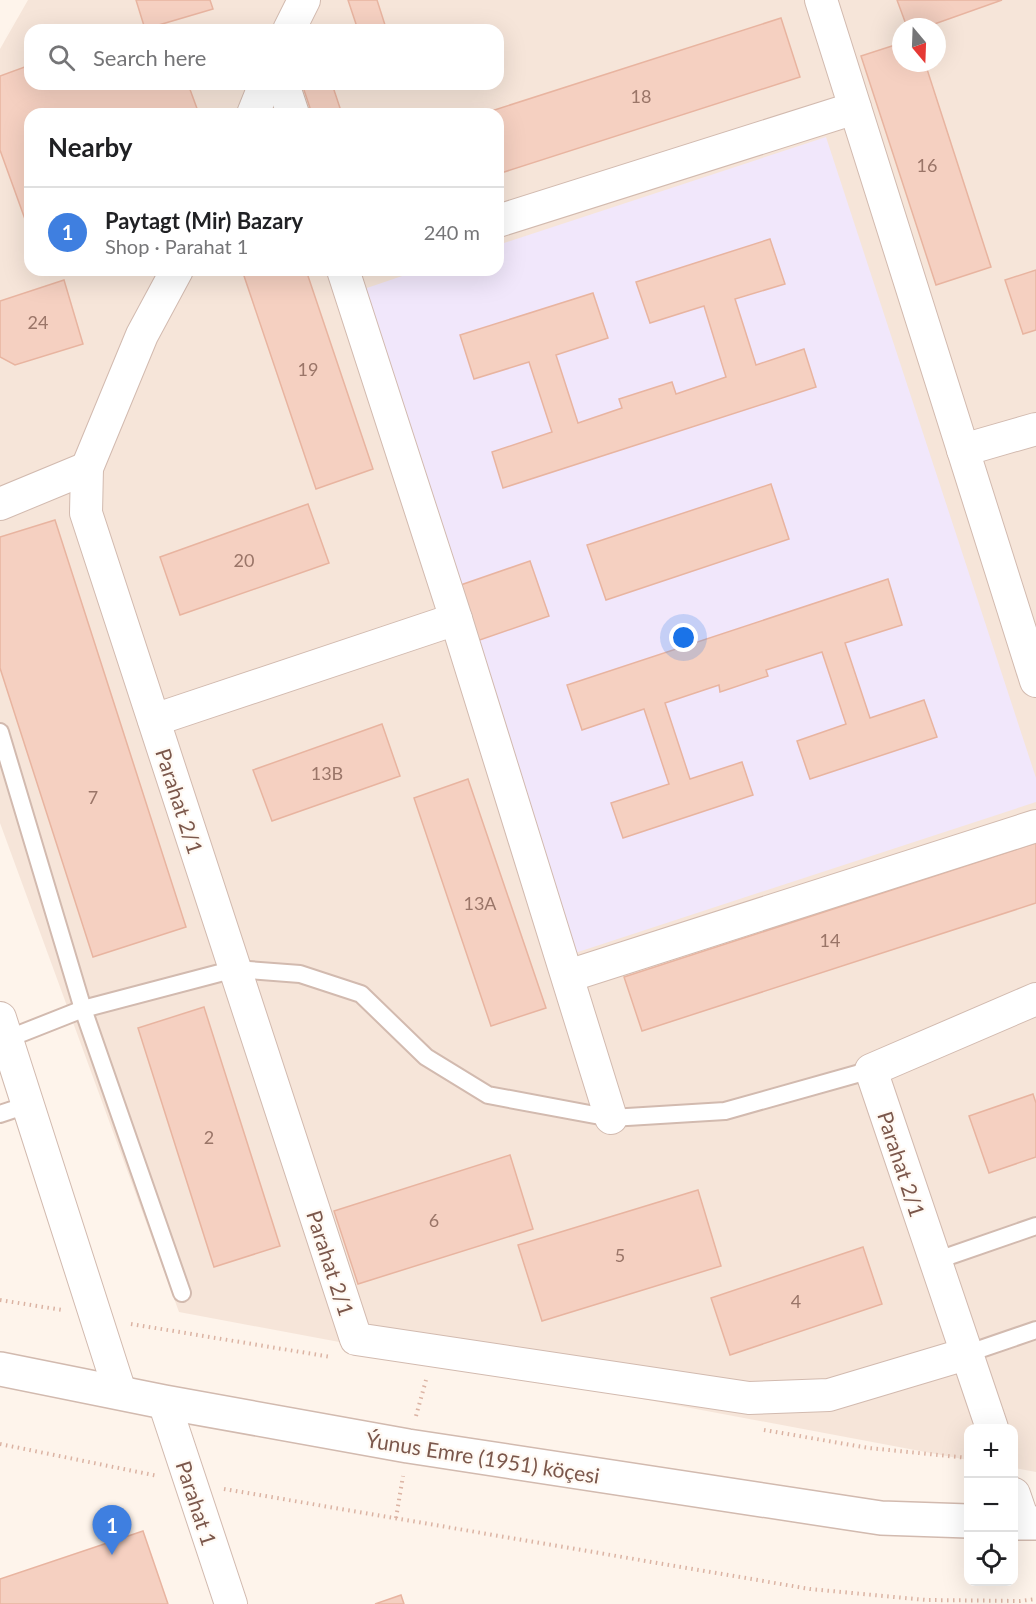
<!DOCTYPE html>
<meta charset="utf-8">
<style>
:root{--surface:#fff;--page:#f6f6f6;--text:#202124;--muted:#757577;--line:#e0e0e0;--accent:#ec5e4b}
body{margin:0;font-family:Lato,sans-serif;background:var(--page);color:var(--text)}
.controls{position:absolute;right:18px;bottom:18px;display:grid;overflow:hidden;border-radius:12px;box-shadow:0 6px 24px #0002}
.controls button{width:54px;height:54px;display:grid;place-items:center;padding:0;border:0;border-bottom:2px solid var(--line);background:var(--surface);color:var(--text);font:30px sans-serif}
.compass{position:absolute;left:892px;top:18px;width:54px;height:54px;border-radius:50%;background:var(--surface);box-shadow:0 6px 24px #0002;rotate:161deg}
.you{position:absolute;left:684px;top:638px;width:21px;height:21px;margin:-15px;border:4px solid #fff;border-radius:50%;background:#1a73e8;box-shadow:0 0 0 9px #1a73e833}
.badge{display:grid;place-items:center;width:39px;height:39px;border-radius:50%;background:var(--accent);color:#fff;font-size:20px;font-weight:700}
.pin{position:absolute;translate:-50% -50px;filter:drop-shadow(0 2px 3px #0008)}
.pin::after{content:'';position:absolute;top:32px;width:21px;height:18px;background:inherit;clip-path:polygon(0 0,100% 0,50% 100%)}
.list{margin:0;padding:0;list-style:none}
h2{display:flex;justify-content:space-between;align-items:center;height:78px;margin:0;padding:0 24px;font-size:26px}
h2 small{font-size:20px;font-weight:400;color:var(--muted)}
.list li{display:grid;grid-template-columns:39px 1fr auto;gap:18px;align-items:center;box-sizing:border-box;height:90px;padding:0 24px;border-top:2px solid var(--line)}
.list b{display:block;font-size:22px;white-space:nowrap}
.list p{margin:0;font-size:20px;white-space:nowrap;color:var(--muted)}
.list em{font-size:20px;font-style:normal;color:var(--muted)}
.icon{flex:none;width:33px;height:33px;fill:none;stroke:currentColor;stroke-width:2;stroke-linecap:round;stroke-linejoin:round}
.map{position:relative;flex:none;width:1036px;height:1604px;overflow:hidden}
.search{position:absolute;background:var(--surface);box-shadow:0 6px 24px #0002;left:24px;top:24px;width:480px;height:66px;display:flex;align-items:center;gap:15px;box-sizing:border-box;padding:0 21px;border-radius:18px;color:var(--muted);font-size:22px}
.panel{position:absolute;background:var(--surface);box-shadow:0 6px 24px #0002;left:24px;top:108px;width:480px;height:168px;border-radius:18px}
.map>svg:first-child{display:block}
.residential{fill:#f6e5d9;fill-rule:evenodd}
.education{fill:#f1e7fb}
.building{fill:#f5d0c1;stroke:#e8b4a0;stroke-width:1.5}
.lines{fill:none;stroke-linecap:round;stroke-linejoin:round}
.service-casing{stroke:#d2baaf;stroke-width:20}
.minor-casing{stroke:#d2baaf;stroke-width:34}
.tertiary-casing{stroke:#d2baaf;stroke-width:36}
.path{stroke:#dbb3a3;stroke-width:4;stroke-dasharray:1.5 4.5;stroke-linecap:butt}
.service{stroke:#fff;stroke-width:16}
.minor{stroke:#fff;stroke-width:32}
.tertiary{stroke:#fff;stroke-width:33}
.labels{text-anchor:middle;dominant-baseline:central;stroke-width:4.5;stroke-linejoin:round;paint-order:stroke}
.number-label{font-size:18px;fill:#9a7568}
.street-label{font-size:21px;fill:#7b574b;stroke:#fff9f3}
</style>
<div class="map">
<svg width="1036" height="1604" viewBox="0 0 1036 1604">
<rect width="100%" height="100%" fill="#fef4eb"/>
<path class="residential" d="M28 0H1036V1472L1014 1468V1428H968V1460L179 1312 0 823V49ZM901 27H937V63H901ZM30 30H498V84H30ZM30 114H498V270H30Z"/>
<polygon class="education" points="826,137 1036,778 1036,802 572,954 355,292 420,270 498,270 498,245"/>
<g class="building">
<polygon points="136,0 210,0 213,9 145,29"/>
<polygon points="348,0 377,0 385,25 369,30 358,30"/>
<polygon points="897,0 1002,0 926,27 907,27"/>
<polygon points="781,18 800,77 498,174 498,114 482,114"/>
<polygon points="901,43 901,63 925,63 991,267 936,285 861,56"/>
<polygon points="30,65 30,84 188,84 199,114 30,114 30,233 0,150 0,76"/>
<polygon points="312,84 332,84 342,114 312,114 303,87"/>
<polygon points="770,239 785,284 735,299 756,365 804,349 816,387 503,488 492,452 552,432 529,362 474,379 460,335 593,293 608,338 556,355 578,423 622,408 619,399 672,382 676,394 726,377 704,306 650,323 636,282"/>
<polygon points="242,270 306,270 373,469 316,489"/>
<polygon points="1036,270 1036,330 1023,334 1005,280"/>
<polygon points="64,280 83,344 15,365 0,357 0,301"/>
<polygon points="771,484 789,539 606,600 587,545"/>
<polygon points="308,504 329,563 180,615 160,557"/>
<polygon points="55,520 186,927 93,957 0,668 0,537"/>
<polygon points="530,561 549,616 468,644 449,589"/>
<polygon points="888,579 902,625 845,643 870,718 924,700 937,737 810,779 797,741 846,724 822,652 766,670 768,676 720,692 719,685 665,703 690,779 742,762 753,795 623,838 611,803 669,784 644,709 582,730 567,685"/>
<polygon points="382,724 400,776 272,821 253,770"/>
<polygon points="468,779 546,1008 491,1026 414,798"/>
<polygon points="1036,843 1036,903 642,1031 624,977"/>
<polygon points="204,1007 280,1246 214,1267 138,1028"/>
<polygon points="1033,1094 1036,1103 1036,1157 989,1173 969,1116"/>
<polygon points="510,1155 533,1229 358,1284 334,1211"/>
<polygon points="698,1190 721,1266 542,1321 518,1245"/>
<polygon points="863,1247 882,1304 730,1355 711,1298"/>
<polygon points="143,1531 168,1604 0,1604 0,1579"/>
<polygon points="401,1595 404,1604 375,1604"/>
</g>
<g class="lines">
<defs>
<g id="service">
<polyline points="0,732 83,1009 182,1293"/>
<polyline points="7,1039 83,1009 235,969 300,974 361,994 426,1057 488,1095 611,1118 725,1111 871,1070"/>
<polyline points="0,1114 27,1105"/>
<polyline points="935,1261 1036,1226"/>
<polyline points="966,1354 1036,1330"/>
</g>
<g id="minor">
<polyline points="821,0 1036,681"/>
<polyline points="289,30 304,0"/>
<polyline points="283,84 293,114"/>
<polyline points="253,114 265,84"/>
<polyline points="498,221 855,108"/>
<polyline points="177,270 142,335 87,468 86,513 356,1339 749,1398 829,1395 966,1354"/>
<polyline points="343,270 456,619 611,1118"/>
<polyline points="963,450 1036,429"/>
<polyline points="0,504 87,468"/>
<polyline points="154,720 456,619"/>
<polyline points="568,976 1036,826"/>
<polyline points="0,1018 120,1392"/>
<polyline points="164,1402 231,1604"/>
<polyline points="992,1428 871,1070 1036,999"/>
<polyline points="1014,1494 1024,1523"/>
</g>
<g id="tertiary">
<polyline points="0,1369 164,1402 408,1446 881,1518 968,1521"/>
<polyline points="1014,1523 1036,1523"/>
</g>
</defs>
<use href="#service" class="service-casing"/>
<use href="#minor" class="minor-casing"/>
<use href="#tertiary" class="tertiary-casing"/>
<g class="path">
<polyline points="0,1300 62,1310"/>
<polyline points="131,1324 331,1357"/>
<polyline points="416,1416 426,1380"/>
<polyline points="764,1430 869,1448 968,1458"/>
<polyline points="0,1444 158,1476"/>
<polyline points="224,1489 810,1589 926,1600 1020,1601 1036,1599"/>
<polyline points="396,1518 403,1476"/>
</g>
<use href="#service" class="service"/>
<use href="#minor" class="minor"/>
<use href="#tertiary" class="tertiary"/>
</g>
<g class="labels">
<g class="number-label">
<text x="641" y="96">18</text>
<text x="927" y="165">16</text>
<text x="38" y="322">24</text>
<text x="308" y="369">19</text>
<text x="244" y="560">20</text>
<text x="327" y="773">13B</text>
<text x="93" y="797">7</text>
<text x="480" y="903">13A</text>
<text x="830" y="940">14</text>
<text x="209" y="1137">2</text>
<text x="434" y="1220">6</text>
<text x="620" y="1255">5</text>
<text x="796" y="1301">4</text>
</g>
<g class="street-label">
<text transform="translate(180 801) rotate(72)">Parahat 2/1</text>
<text transform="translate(902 1164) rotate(72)">Parahat 2/1</text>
<text transform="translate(331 1263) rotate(72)">Parahat 2/1</text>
<text transform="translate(483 1457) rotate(9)">Ýunus Emre (1951) köçesi</text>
<text transform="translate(197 1503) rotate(72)">Parahat 1</text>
</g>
</g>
</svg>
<div class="controls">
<button>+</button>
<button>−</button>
<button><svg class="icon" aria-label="locate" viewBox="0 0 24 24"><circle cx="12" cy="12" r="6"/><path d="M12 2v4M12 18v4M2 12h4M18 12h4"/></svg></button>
</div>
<svg class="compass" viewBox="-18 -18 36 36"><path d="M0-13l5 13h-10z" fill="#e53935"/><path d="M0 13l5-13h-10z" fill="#757577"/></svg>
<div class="you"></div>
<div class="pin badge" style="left:112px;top:1555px;background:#3f7fe0">1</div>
<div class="search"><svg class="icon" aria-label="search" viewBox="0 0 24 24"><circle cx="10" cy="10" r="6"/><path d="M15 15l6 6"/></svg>Search here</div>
<section class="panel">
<h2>Nearby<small></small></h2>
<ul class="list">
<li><span class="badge" style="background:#3f7fe0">1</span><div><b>Paytagt (Mir) Bazary</b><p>Shop · Parahat 1</p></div><em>240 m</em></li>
</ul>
</section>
</div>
